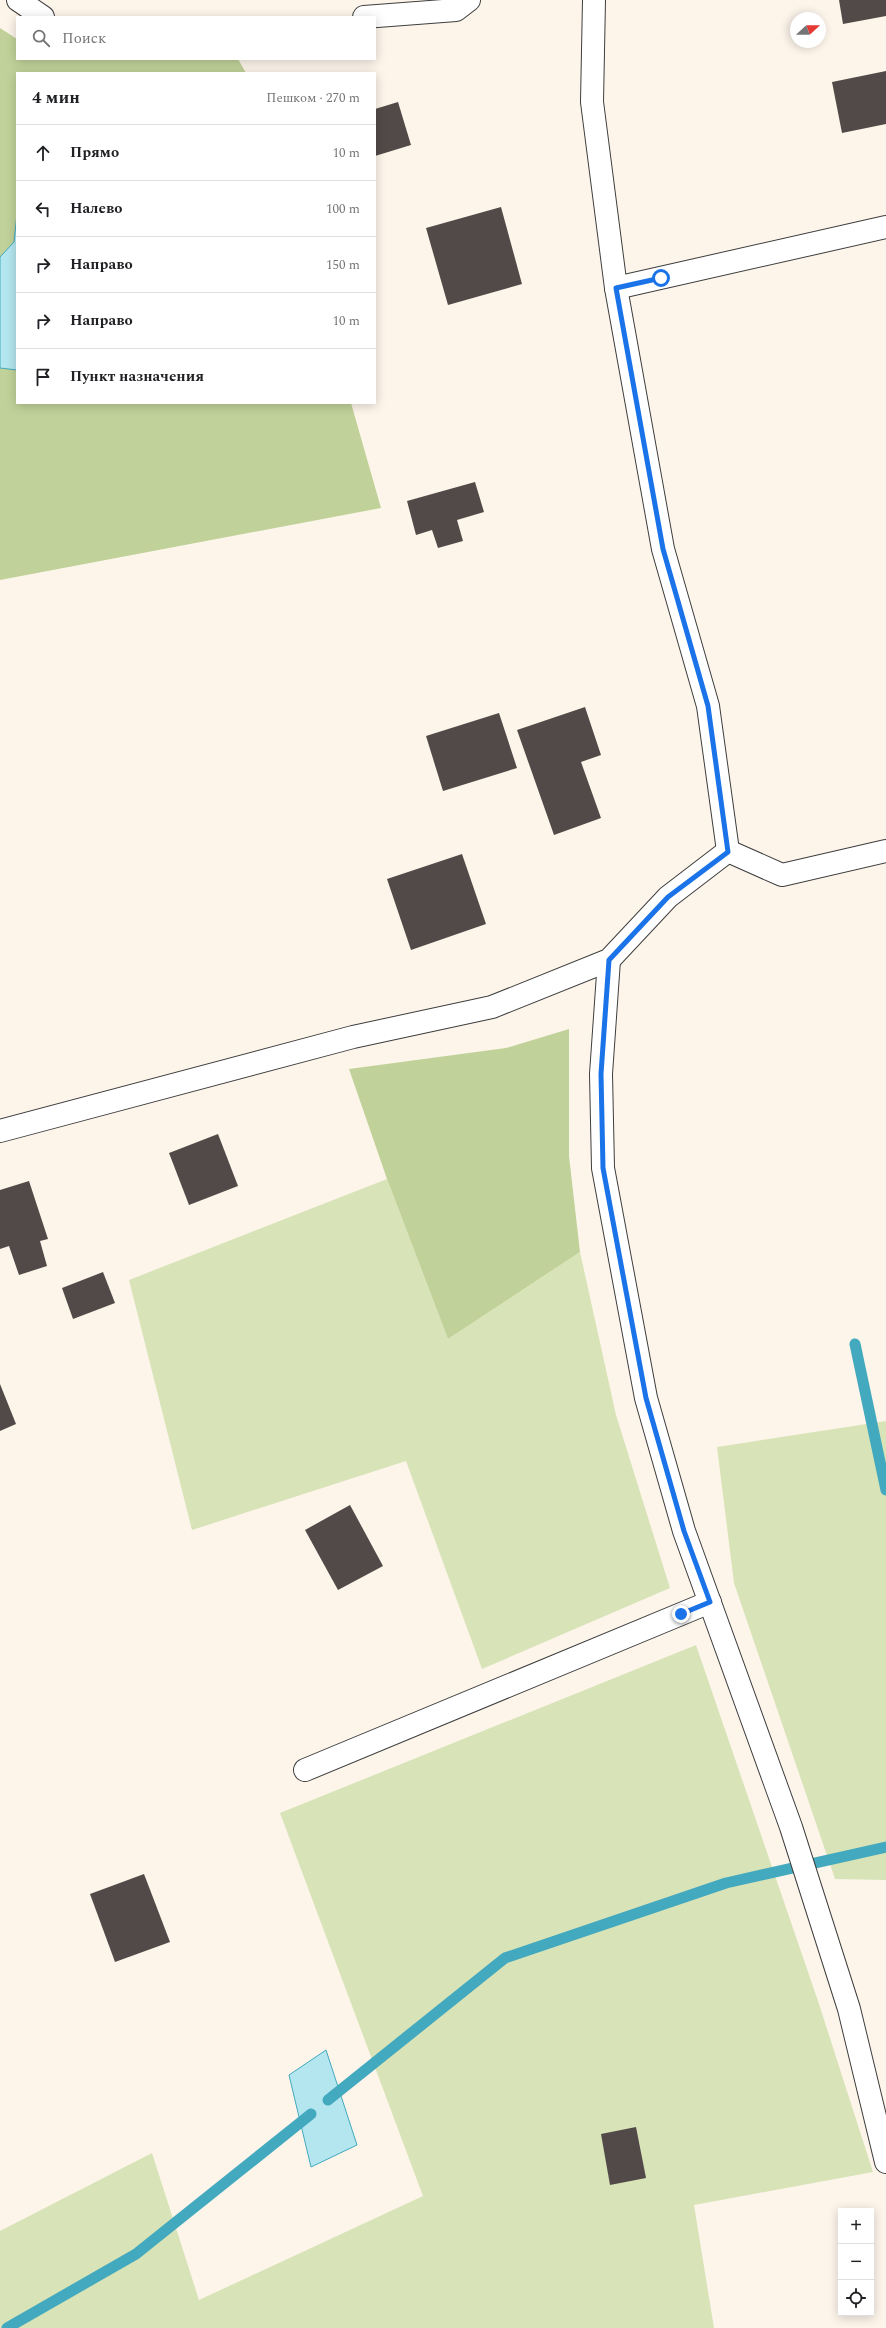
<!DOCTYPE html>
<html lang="ru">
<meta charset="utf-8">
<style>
:root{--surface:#fff;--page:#f6f6f6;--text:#202124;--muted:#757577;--line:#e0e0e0}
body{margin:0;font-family:Spectral,serif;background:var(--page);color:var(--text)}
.controls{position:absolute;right:12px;bottom:12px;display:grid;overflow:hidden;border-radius:0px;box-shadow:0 2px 10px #0003}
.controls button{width:36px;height:36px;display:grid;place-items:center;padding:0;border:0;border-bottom:1px solid var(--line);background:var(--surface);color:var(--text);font:20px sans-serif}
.compass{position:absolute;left:790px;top:12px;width:36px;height:36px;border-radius:50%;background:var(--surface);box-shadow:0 2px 10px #0003;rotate:69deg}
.stop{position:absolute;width:12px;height:12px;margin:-9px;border:3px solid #1a73e8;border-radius:50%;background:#fff}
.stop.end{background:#1a73e8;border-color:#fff;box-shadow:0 1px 4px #0008}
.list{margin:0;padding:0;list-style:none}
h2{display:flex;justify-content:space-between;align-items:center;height:52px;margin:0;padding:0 16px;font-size:17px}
h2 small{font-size:13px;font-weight:400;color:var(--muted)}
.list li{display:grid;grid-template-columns:26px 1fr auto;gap:12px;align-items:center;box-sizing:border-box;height:56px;padding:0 16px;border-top:1px solid var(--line)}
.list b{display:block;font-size:15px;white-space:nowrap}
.list em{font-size:13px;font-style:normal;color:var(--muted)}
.icon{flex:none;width:22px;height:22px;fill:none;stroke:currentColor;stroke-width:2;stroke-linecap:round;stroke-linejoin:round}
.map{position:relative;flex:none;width:886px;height:2328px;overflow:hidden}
.search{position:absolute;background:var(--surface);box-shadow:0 2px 10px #0003;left:16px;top:16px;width:360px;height:44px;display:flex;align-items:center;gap:10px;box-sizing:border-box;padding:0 14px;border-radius:0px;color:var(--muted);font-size:15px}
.panel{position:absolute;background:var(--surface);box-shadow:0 2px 10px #0003;left:16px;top:72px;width:360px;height:332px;border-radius:0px}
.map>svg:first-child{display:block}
.green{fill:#d8e3b8}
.forest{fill:#c0d299}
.water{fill:#b4e6ef;stroke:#43a9be}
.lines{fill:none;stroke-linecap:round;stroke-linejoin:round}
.stream{stroke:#43a9be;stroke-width:11}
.building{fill:#524a48}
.minor-casing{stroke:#3e3e3e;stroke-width:24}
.minor{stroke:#fff;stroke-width:22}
.route{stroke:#1a73e8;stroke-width:5}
</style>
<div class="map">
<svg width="886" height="2328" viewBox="0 0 886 2328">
<rect width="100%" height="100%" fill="#fdf5ea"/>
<g class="green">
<polygon points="387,1179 448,1339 580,1252 616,1415 670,1588 482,1669 406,1461 192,1530 129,1280"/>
<polygon points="886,1421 886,1880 835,1879 734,1583 717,1447"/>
<polygon points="696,1645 819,2004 873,2172 694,2205 714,2328 0,2328 0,2231 152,2153 199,2300 423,2196 280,1813"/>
</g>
<g class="forest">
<polygon points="0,28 17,39 17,59 238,59 246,73 17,73 17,403 351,403 381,508 0,580"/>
<polygon points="569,1029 569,1156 580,1252 448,1339 387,1179 349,1069 506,1048"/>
</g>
<g class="water">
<polygon points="17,214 17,370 0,368 0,257 14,242"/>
<polygon points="326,2050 357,2145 311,2167 289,2075"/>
</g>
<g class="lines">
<g class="stream">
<polyline points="855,1344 886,1490"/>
<polyline points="328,2100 505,1958 726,1883 886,1847"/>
<polyline points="7,2328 136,2254 311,2114"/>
</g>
</g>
<g class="building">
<polygon points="839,0 886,0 886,16 843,24"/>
<polygon points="886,71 886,124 842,133 832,82"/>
<polygon points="398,102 411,145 375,156 375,109"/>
<polygon points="501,207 522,284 448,305 426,228"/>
<polygon points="475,482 484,512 457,520 463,541 438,548 432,530 416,535 407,501"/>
<polygon points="585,707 601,755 581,762 601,818 554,835 517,730"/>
<polygon points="499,713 517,768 443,791 426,736"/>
<polygon points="462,854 486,924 411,950 387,879"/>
<polygon points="218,1134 238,1186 189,1205 169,1153"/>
<polygon points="29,1181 48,1239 40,1241 47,1266 19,1275 9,1246 0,1249 0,1190"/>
<polygon points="103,1272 115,1303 73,1319 62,1288"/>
<polygon points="0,1384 16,1424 0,1431"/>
<polygon points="350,1505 383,1566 338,1590 305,1530"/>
<polygon points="144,1874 170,1942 115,1962 90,1894"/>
<polygon points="636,2127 646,2178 610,2185 601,2134"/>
</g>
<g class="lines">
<defs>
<g id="minor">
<polyline points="18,0 43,17"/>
<polyline points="594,0 592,102 616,288 663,549 708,706 728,851"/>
<polyline points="364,17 456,10 469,0"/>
<polyline points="616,288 886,227"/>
<polyline points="609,960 601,1074 603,1168 646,1398 684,1531 791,1827 849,2009 886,2162"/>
<polyline points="0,1131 353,1037 492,1007 609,960 668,897 728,851 782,875 886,851"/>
<polyline points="305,1770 710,1602"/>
</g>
</defs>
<use href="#minor" class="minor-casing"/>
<use href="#minor" class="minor"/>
</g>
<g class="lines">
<polyline class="route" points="661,278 616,288 663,549 708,706 728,852 668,897 609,960 601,1074 603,1168 646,1398 684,1531 710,1602 681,1614"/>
</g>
</svg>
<div class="controls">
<button>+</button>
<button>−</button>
<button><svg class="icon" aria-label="locate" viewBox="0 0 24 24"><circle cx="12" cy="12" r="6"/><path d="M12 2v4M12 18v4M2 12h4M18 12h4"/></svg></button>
</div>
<svg class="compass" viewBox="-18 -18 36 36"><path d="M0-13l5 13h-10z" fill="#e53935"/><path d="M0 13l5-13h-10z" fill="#757577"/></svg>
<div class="stop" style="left:661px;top:278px"></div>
<div class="stop end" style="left:681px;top:1614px"></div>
<div class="search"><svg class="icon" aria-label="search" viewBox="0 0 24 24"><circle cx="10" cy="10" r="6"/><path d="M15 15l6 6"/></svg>Поиск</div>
<section class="panel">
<h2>4 мин<small>Пешком · 270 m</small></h2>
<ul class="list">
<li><svg class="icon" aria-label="ahead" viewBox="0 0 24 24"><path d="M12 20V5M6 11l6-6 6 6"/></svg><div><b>Прямо</b></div><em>10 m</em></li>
<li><svg class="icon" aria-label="left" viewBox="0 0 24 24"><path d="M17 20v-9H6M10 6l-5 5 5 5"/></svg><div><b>Налево</b></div><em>100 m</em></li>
<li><svg class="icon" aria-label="right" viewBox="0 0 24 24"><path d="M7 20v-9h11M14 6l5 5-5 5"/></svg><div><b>Направо</b></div><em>150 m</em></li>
<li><svg class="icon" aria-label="right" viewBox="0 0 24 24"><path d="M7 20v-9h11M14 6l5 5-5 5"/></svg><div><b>Направо</b></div><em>10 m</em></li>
<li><svg class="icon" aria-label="arrive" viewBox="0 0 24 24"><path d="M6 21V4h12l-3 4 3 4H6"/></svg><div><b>Пункт назначения</b></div></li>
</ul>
</section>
</div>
